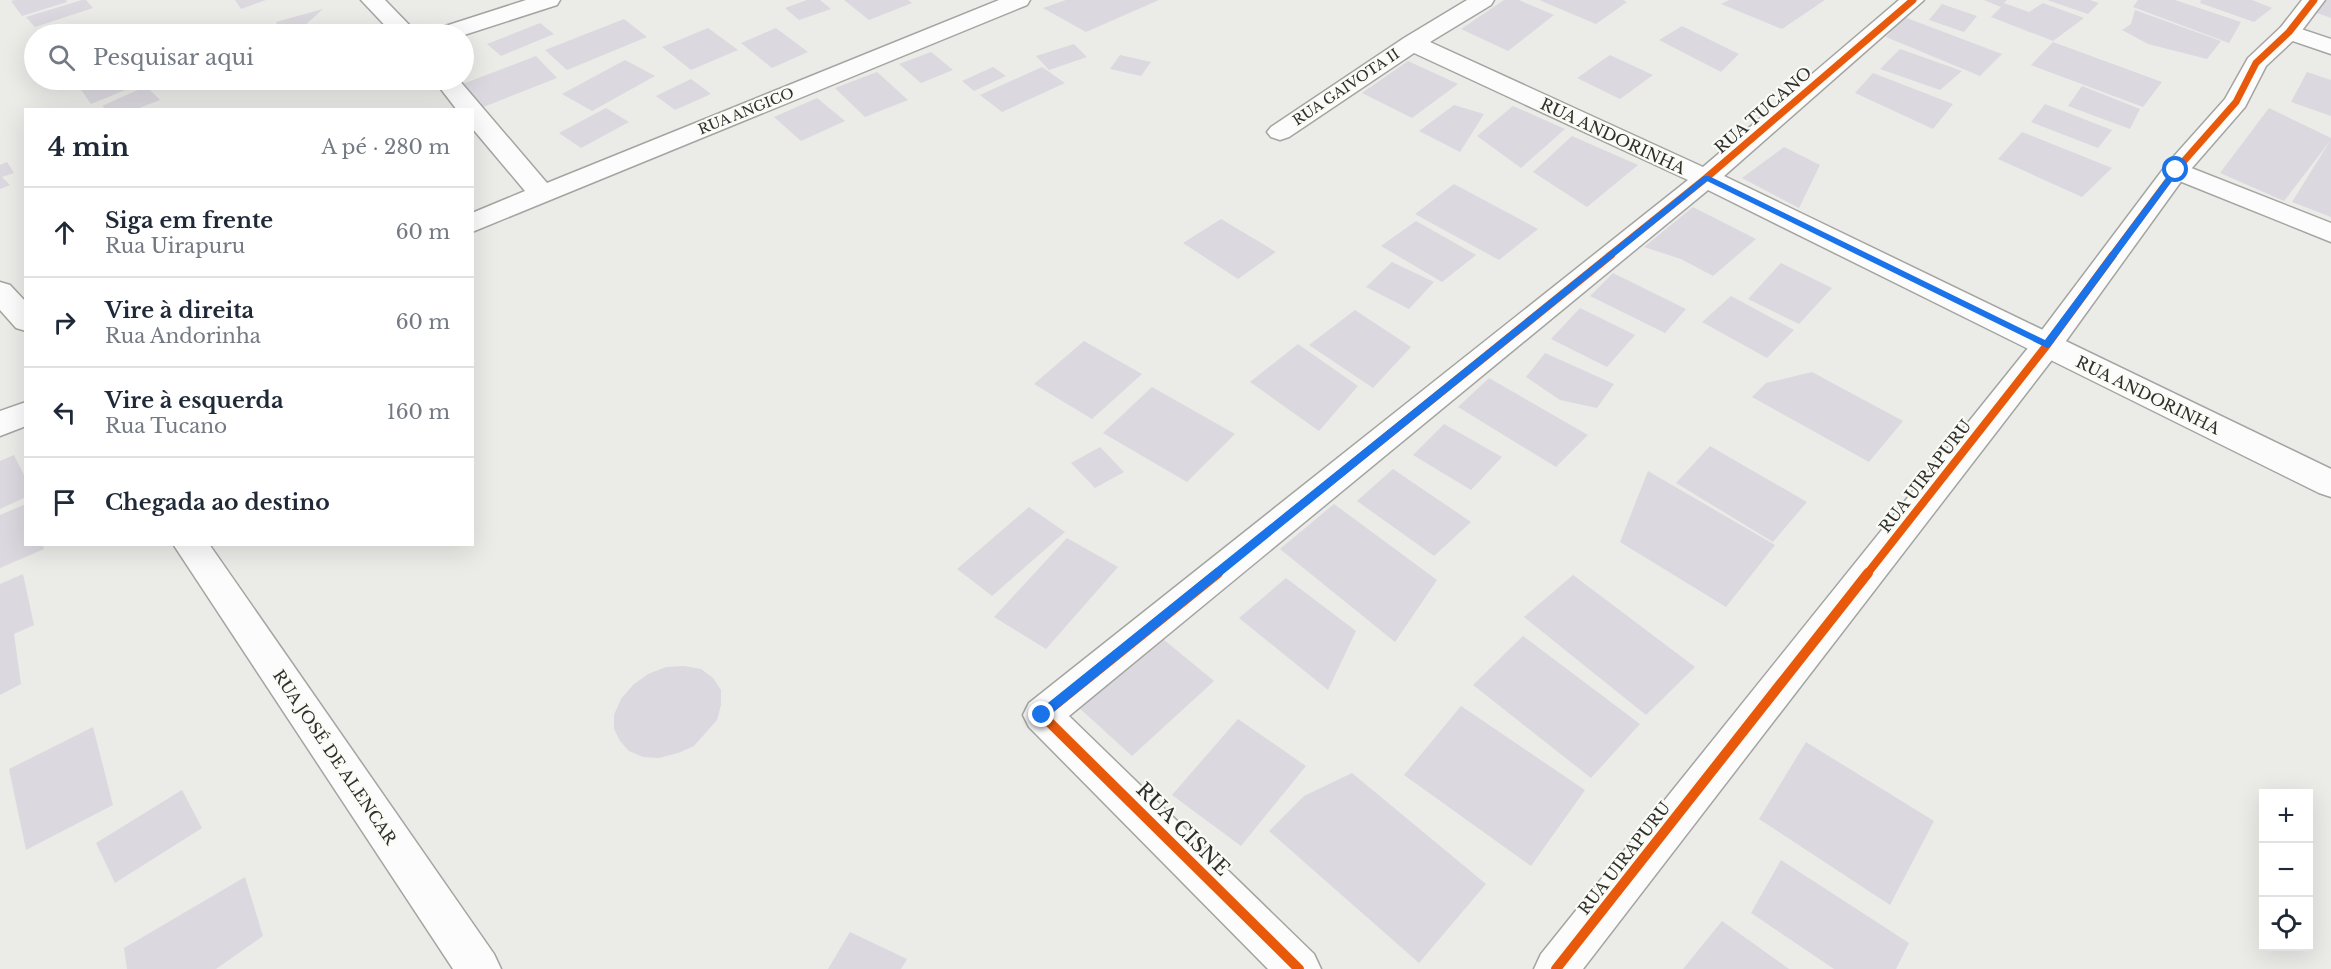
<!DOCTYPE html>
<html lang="pt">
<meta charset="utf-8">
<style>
:root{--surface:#fff;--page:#f2f2f3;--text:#1f2937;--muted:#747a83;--line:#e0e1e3}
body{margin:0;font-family:"Libre Baskerville",serif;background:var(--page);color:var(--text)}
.controls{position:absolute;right:18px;bottom:18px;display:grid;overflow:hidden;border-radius:0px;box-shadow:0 6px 24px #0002}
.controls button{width:54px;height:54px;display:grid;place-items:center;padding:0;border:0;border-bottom:2px solid var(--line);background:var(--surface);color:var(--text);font:30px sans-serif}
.stop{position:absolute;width:18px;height:18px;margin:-14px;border:4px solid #1a73e8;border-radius:50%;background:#fff}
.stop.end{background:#1a73e8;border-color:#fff;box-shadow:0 2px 6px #0008}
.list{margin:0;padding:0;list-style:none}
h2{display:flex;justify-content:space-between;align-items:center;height:78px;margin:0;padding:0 24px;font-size:26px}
h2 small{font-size:20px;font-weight:400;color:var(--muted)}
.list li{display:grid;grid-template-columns:39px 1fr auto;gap:18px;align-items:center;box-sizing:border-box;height:90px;padding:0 24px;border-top:2px solid var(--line)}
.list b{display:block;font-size:22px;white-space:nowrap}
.list p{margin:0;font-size:20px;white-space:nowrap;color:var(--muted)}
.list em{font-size:20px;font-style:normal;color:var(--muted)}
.icon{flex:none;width:33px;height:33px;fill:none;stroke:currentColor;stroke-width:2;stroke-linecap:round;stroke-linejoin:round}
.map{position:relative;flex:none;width:2331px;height:969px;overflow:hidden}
.search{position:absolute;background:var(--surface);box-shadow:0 6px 24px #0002;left:24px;top:24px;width:450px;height:66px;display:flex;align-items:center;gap:15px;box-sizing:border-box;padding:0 21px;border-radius:33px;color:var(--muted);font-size:22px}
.panel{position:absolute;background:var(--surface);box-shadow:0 6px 24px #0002;left:24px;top:108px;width:450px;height:438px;border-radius:0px}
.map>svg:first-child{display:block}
.building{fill:#dbd8df}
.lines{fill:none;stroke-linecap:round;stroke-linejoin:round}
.minor-casing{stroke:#a4a4a1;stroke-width:3}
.tertiary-casing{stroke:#a4a4a1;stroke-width:3}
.minor{fill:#fcfcfc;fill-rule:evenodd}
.tertiary{fill:#fcfcfc;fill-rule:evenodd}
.cycleway-far2-casing{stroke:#f9fbf4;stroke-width:10}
.cycleway-far1-casing{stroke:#f9fbf4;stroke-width:12}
.cycleway-casing{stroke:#f9fbf4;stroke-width:14}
.cycleway-far2{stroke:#e8590c;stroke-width:7}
.cycleway-far1{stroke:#e8590c;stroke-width:8}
.cycleway{stroke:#e8590c;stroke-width:10}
.route{fill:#1a73e8}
.labels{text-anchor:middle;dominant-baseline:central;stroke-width:4.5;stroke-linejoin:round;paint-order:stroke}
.far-street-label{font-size:14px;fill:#2f2f2d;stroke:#f9fbf4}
.street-label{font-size:16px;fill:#2f2f2d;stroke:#f9fbf4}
.near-street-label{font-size:20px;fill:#2f2f2d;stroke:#f9fbf4}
</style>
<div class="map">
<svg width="2331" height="969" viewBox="0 0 2331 969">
<rect width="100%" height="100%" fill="#ebece8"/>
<g class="building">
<polygon points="15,0 66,0 67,2 22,16 11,1"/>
<polygon points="82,0 86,0 93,8 35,27 26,17"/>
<polygon points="235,0 266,0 241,9"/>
<polygon points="807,0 820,0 831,9 799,20 785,8"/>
<polygon points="844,0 908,0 912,3 869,20"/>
<polygon points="1066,0 1159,0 1086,32 1043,8"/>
<polygon points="1504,0 1519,0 1554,15 1508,51 1461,29"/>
<polygon points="1539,0 1623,0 1627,2 1596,24"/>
<polygon points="1729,0 1825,0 1782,29 1721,4"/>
<polygon points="1984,0 2007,0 2004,3 2029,12 2043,3 2084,18 2053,41 1991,17 2001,7"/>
<polygon points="2047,0 2090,0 2099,3 2088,14"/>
<polygon points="2138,0 2175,0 2241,22 2229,43 2133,7"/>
<polygon points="2201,0 2252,0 2272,8 2254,22 2200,3"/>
<polygon points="2327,0 2331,0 2331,18 2317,13"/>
<polygon points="1942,4 1977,16 1964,32 1929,20"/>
<polygon points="323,9 304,26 280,32 276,22"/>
<polygon points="2135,10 2221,41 2207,59 2148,44 2122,30 2131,24"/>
<polygon points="1904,17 2002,54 1980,76 1886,37"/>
<polygon points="624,19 647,37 567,70 545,50"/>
<polygon points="540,23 554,34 501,56 487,44"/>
<polygon points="1682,26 1739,54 1721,72 1659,40"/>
<polygon points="708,28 738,50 691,70 662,47"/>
<polygon points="776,28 808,52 772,68 741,43"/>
<polygon points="2053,42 2162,82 2143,107 2031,65"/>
<polygon points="1074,44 1087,57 1049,70 1036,56"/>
<polygon points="1900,49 1962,71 1940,90 1880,69"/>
<polygon points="931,52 953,70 921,83 899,64"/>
<polygon points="1120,55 1151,62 1141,76 1110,69"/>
<polygon points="1610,55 1653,75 1620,99 1577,78"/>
<polygon points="536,56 557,78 481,108 460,85"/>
<polygon points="625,60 655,76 592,111 562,94"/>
<polygon points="1408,61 1458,84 1412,118 1362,93"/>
<polygon points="993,67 1006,76 974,91 962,81"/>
<polygon points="1042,67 1065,83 1002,112 980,95"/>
<polygon points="877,72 908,100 865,117 835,88"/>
<polygon points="2307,72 2331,80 2331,116 2291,102"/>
<polygon points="1873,73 1953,104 1933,129 1855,93"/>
<polygon points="691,79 711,94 675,110 656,96"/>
<polygon points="89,80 150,80 91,104 77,84"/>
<polygon points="2082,86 2140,109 2130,129 2068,106"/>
<polygon points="140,89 149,89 160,100 134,110 107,110 102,106"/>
<polygon points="817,98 845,121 801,141 774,117"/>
<polygon points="2045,104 2112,130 2098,148 2031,122"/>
<polygon points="1454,105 1484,114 1460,152 1419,131"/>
<polygon points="1513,106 1565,129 1521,168 1477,136"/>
<polygon points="606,108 629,122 581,148 559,133"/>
<polygon points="2269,108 2331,138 2331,217 2292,202 2330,141 2284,201 2220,173"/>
<polygon points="2022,132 2112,168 2082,197 1998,159"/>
<polygon points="1572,136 1638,165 1587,207 1533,172"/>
<polygon points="1784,147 1820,165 1799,208 1742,178"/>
<polygon points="7,162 14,173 2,177 10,185 0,189 0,165"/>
<polygon points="1454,184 1538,229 1499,260 1415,214"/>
<polygon points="1693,207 1756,239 1713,276 1681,259 1644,247"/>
<polygon points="1221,219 1276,252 1238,279 1183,243"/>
<polygon points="1416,221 1476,255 1442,282 1381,246"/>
<polygon points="1392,262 1434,282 1409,309 1366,287"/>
<polygon points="1781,263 1832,288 1799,324 1748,299"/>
<polygon points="1613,273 1686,309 1665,333 1590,296"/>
<polygon points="1731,296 1794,330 1767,358 1702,322"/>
<polygon points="1580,308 1635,335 1607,367 1551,339"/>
<polygon points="1355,310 1411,347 1373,388 1309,345"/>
<polygon points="1084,341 1142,374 1092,419 1034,384"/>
<polygon points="1298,344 1358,386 1319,431 1250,382"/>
<polygon points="1545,353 1614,384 1597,408 1560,400 1526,377"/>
<polygon points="1812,372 1903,421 1869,462 1752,397 1766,383"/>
<polygon points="1489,378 1588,435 1556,467 1458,407"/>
<polygon points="1152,387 1235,434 1187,482 1103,433"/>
<polygon points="1444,424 1502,457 1471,490 1413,455"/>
<polygon points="1710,446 1807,502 1773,542 1676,483"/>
<polygon points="1100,447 1124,472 1095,488 1071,463"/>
<polygon points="14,455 26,479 26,497 0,509 0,461"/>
<polygon points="1393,469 1471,522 1434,556 1357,501"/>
<polygon points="1648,471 1775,545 1726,607 1620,542"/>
<polygon points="26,504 26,544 43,544 44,549 0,568 0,515"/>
<polygon points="1334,504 1437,580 1395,642 1280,549"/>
<polygon points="1029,507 1065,532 992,596 957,569"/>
<polygon points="1067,538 1118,567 1046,649 994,617"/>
<polygon points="23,574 34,625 14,634 21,684 0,695 0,584"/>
<polygon points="1573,575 1695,667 1646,715 1524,617"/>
<polygon points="1286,578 1356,631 1328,690 1239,618"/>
<polygon points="1158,635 1214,681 1132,756 1076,705"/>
<polygon points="1523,636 1640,724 1591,778 1473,685"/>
<polygon points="684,666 701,669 713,678 721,690 721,705 717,720 694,746 678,753 659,758 643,757 629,751 620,741 614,729 614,715 621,699 633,685 648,674 666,667"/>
<polygon points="1461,706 1585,790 1531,866 1404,775"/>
<polygon points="1238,719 1306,766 1241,846 1172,795"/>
<polygon points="93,727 113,805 26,850 9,769"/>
<polygon points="1806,742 1934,821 1890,905 1759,819"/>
<polygon points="1352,773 1486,884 1419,963 1269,831 1304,796"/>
<polygon points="182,790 202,828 115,883 96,843"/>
<polygon points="1781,860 1909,943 1896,969 1834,969 1751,913"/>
<polygon points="245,877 263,936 216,969 127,969 124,948"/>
<polygon points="1722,921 1789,969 1683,969"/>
<polygon points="850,932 907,959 901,969 828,969"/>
</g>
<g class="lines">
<defs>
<g id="minor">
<polygon points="361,0 385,0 418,34 393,34"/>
<polygon points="526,0 560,0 557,5 464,35 432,34 436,29"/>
<polygon points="999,0 1030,0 1027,5 472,232 472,213 525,191 472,128 472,110 457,110 434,80 459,80 547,183"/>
<polygon points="1467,0 1494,0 1491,5 1430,42 1703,167 1899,0 1924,0 1724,176 2331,469 2331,497 2319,493 1708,190 1069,716 1314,954 1321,969 1268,969 1029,727 1023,715 1029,703 1688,180 1414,53 1289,137 1280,140 1271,137 1267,132 1271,127 1404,38"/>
<polygon points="2289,25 2331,39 2331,54 2281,37 2277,32 2281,27"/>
<polygon points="2176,162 2331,223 2331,242 2167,176 2163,170 2167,164"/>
<polygon points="0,282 10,285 26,302 26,331 16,328 0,310"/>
</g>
<g id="tertiary">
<polygon points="2302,0 2325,0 2297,37 2266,66 2245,107 2185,176 2058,352 1583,969 1534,969 1541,954 2036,338 2167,164 2225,99 2248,58 2281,27"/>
<polygon points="26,402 26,426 0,436 0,411"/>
<polygon points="173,544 209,544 494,954 501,969 453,969"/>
</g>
</defs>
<use href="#minor" class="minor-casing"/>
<use href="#tertiary" class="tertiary-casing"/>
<use href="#minor" class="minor"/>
<use href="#tertiary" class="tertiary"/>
<defs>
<g id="cycleway-far2">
<polyline points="1609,256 1706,178 1913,0"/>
<polyline points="2112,256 2176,170 2236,102 2256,63 2289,32 2314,0"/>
</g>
<g id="cycleway-far1">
<polyline points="1216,574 1611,255"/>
<polyline points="1867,574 2047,345 2113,255"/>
</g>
<g id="cycleway">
<polyline points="1218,573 1042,715 1299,969"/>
<polyline points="1556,969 1868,573"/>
</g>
</defs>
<use href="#cycleway-far2" class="cycleway-far2-casing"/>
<use href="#cycleway-far1" class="cycleway-far1-casing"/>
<use href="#cycleway" class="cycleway-casing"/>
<use href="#cycleway-far2" class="cycleway-far2"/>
<use href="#cycleway-far1" class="cycleway-far1"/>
<use href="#cycleway" class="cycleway"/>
</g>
<polygon class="route" points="2173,169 2180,170 2050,347 2047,348 1707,181 1046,718 1038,718 1038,711 1704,176 1709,176 2045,340"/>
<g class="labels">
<g class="far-street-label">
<text transform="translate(1346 87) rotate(-34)">RUA GAIVOTA II</text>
<text transform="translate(746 111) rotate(-22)">RUA ANGICO</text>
</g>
<g class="street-label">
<text transform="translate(1763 110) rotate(-41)">RUA TUCANO</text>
<text transform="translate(1613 136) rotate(25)">RUA ANDORINHA</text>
<text transform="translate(2148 395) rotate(26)">RUA ANDORINHA</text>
<text transform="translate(1925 476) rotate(-52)">RUA UIRAPURU</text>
<text transform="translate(335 757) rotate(56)">RUA JOSÉ DE ALENCAR</text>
<text transform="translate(1624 858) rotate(-52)">RUA UIRAPURU</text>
</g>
<g class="near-street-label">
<text transform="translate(1183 829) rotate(45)">RUA CISNE</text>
</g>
</g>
</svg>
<div class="controls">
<button>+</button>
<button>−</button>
<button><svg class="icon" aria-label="locate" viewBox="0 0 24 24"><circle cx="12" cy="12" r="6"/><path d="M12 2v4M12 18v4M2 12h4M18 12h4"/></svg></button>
</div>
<div class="stop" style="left:2176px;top:170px"></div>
<div class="stop end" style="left:1042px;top:715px"></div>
<div class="search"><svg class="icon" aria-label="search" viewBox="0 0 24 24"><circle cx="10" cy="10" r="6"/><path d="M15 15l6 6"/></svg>Pesquisar aqui</div>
<section class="panel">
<h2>4 min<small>A pé · 280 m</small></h2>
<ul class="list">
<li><svg class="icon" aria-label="ahead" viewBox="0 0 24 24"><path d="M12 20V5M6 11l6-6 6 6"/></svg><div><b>Siga em frente</b><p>Rua Uirapuru</p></div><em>60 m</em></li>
<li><svg class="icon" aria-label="right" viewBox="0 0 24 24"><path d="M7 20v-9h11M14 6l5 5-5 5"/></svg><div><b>Vire à direita</b><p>Rua Andorinha</p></div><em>60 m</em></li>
<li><svg class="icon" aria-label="left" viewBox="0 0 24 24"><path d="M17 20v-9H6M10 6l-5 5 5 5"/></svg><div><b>Vire à esquerda</b><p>Rua Tucano</p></div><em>160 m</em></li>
<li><svg class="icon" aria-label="arrive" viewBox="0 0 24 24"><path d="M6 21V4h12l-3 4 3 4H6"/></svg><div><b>Chegada ao destino</b></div></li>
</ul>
</section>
</div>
